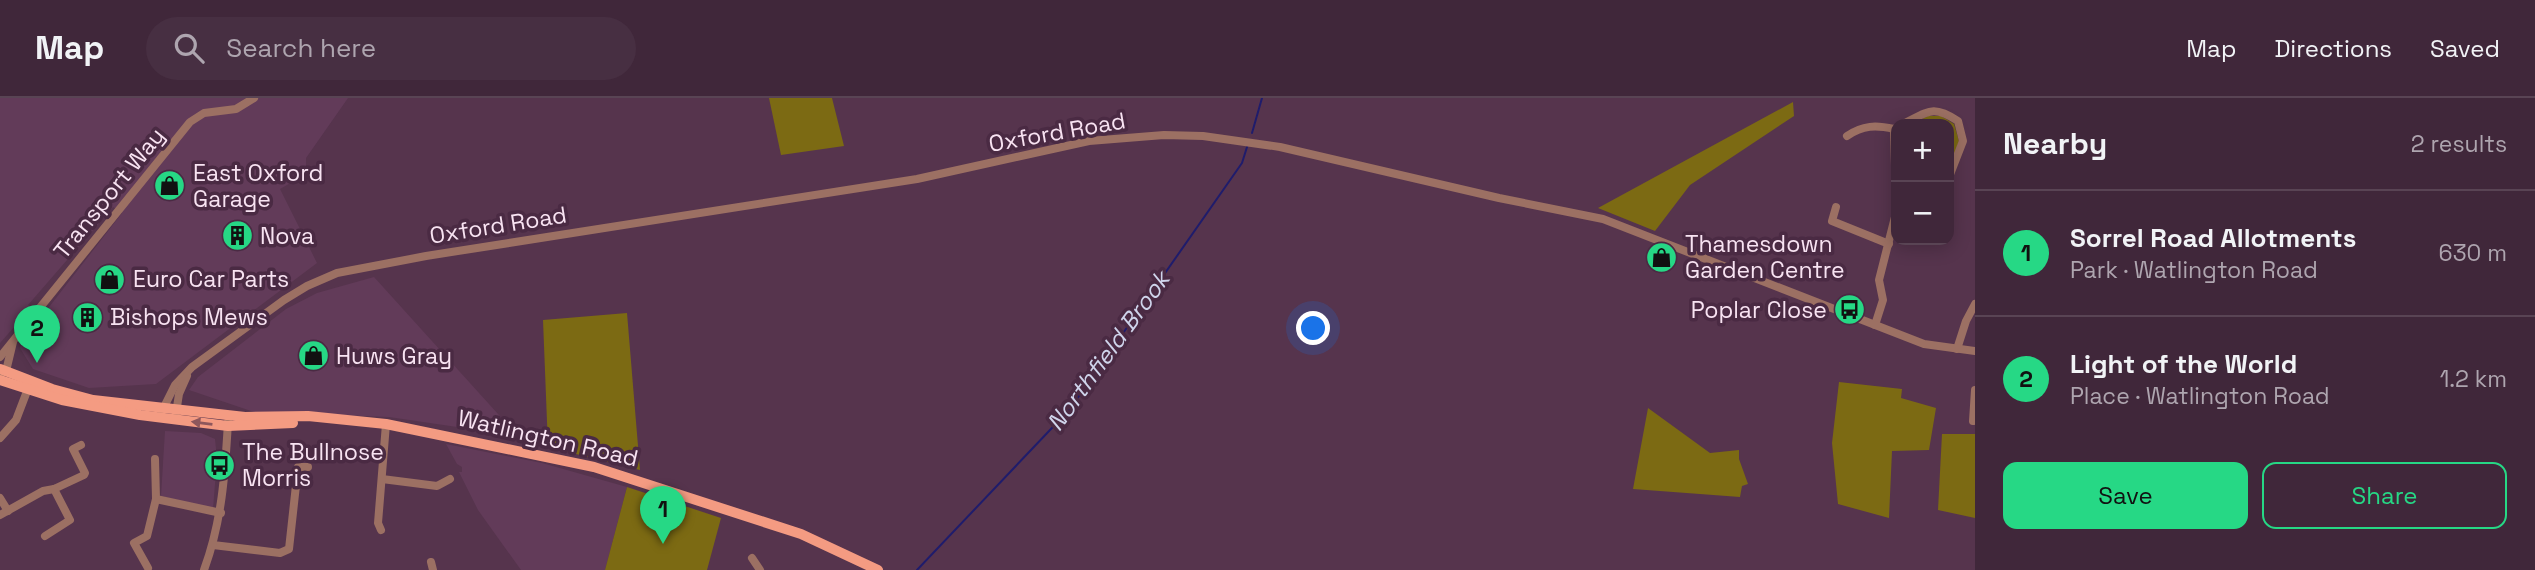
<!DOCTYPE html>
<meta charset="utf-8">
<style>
:root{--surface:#40273a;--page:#472f42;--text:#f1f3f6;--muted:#aea5af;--line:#594454;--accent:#26d885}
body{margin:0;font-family:"Space Grotesk",sans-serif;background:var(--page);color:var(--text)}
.controls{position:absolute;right:21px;top:21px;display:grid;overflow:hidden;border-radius:14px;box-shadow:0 4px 18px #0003}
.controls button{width:63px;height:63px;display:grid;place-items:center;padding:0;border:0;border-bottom:2px solid var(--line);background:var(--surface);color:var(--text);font:35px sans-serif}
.you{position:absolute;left:1314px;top:231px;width:24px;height:24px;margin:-18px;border:5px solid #fff;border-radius:50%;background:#1a73e8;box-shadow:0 0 0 10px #1a73e833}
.badge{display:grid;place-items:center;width:46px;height:46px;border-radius:50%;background:var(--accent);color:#111;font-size:23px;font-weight:700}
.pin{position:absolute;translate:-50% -58px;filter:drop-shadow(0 2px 4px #0008)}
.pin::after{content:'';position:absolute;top:37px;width:24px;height:21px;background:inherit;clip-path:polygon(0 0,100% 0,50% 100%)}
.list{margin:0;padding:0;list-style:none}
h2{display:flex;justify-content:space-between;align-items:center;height:91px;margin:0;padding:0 28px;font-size:30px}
h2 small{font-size:23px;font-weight:400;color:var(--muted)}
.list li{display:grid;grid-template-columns:46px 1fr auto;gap:21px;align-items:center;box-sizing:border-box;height:126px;padding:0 28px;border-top:2px solid var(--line)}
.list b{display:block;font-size:26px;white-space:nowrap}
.list p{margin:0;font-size:23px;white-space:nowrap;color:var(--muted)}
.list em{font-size:23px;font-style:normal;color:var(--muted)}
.actions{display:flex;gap:14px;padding:21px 28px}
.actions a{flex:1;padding:16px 0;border:2px solid var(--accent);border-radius:14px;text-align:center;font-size:24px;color:var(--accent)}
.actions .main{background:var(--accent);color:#111}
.icon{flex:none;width:38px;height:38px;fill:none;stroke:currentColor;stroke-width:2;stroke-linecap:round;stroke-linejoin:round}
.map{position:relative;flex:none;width:1975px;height:472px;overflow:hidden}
header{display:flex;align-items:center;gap:42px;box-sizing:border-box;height:98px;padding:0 35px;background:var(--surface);border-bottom:2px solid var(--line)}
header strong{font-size:33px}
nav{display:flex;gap:38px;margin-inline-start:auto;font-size:24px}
.search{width:490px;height:63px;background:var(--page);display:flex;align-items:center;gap:18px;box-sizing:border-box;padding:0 24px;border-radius:38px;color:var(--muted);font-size:26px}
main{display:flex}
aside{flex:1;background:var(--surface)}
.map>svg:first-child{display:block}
.built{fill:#623b59}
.green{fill:#7c6a13}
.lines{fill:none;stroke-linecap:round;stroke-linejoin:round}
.stream{stroke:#1f1c6c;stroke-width:2}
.minor{stroke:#9c7063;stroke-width:8}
.major{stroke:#f49b82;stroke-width:10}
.oneway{fill:#8e575c}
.labels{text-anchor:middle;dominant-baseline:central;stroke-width:7;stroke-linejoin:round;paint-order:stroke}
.street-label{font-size:23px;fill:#f8e3f2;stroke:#4a2a43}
.poi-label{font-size:23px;fill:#f8e3f2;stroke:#4a2a43;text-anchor:start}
.water-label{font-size:24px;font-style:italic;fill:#cfd4eb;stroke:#4a2a43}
</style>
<header>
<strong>Map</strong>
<div class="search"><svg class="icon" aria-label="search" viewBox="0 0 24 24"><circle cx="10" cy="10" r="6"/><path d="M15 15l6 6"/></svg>Search here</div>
<nav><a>Map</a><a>Directions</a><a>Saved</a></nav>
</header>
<main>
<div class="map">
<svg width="1975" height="472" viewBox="0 0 1975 472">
<rect width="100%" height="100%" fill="#56344d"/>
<g class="built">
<polygon points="0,0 348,0 306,60 306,76 280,91 317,165 156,286 89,290 33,271 20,250 22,244 122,115 113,109 28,207 31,210 0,245"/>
<polygon points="374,179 518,338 389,319 254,314 189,292 198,279 286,211 317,195"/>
<polygon points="165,333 201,335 215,341 217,361 213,411 161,398"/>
<polygon points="446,346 542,365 627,389 605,472 521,472 478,412 459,374 462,374 462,369 457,366"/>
</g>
<g class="green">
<polygon points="769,0 832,0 844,48 781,57"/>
<polygon points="1793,4 1794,18 1690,87 1655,133 1598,110"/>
<polygon points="1928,18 1941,18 1954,26 1959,43 1949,72 1949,26 1912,26"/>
<polygon points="627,215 640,372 548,349 543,222"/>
<polygon points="1839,284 1902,291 1901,300 1936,310 1929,352 1892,353 1889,420 1838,406 1832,345"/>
<polygon points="1648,310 1710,355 1739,352 1739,361 1748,386 1742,388 1740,399 1633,391"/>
<polygon points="1942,336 1975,336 1975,420 1938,412"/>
<polygon points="627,389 721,420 707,472 605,472"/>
</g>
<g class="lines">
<g class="stream">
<polyline points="1252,35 1262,0"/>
<polyline points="917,472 1070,311 1242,65 1247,49"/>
</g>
<g class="minor">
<path d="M1903 26C1928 14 1932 6 1958 23L1963 43 1949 79"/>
<polyline points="1896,30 1894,31 1896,104"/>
<path d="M1847 38C1863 27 1876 27 1894 31"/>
<polyline points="1836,109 1832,123 1889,146"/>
<polyline points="1875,227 1883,202 1879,182 1896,115"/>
<polyline points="1957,251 1966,223 1975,206"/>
<polyline points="0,259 190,24 204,15 236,11 254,0"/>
<polyline points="1,276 6,273 13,244"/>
<polyline points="162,313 175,287 192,269 284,202 307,188 337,175 426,158 917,81 1089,43 1164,37 1203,38 1280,49 1499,100 1603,121 1924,246 1975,253"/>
<polyline points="176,315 179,296 187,278"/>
<polyline points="1973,323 1975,292"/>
<polyline points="0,340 16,322 29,288"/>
<polyline points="155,361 156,401 221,415"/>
<polyline points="382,381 437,388 450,381"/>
<polyline points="0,400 8,413"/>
<polyline points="0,417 43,393 54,391 84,377 85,375 73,351 81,347"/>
<polyline points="381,432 378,425 386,326"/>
<polyline points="45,438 70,422 54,391"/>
<polyline points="213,447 280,455 289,451 298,369 308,369"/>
<polyline points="752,460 760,472"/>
<polyline points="431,464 433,472"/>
<polyline points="148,470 134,445 147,438 156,401"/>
<path d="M204 472C222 423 225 376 228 324"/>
</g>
<g class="major">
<polyline points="0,271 52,291 93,302 245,319 308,318 386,326 594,369 801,436 878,472"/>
<polyline points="0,282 62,302 140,317 228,328 293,325"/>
</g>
</g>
<defs><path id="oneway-solid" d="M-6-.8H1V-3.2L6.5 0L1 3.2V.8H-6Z" transform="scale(1.75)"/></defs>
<use class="oneway" href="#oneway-solid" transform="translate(202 325) rotate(-173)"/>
<defs>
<symbol id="shop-disc" viewBox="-11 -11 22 22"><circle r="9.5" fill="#26d885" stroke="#4a2a43"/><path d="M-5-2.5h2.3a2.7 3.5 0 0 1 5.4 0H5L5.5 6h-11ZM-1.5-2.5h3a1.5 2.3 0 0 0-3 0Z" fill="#111"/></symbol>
<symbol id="building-disc" viewBox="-11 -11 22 22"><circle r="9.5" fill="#26d885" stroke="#4a2a43"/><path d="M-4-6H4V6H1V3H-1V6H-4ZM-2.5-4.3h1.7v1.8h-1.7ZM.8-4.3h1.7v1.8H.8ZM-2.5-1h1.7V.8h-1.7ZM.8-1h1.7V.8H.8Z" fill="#111"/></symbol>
<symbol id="bus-disc" viewBox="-11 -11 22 22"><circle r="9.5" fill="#26d885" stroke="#4a2a43"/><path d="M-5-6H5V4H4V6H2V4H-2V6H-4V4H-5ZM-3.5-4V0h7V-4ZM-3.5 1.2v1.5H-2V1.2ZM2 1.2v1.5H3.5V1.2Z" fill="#111"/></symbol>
</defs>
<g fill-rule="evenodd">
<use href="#shop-disc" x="152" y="70" width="35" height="35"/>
<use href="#building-disc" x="220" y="120" width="35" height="35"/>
<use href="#shop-disc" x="1644" y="142" width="35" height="35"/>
<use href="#shop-disc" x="92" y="164" width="35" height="35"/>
<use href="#bus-disc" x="1832" y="194" width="35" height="35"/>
<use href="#building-disc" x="70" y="202" width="35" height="35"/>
<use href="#shop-disc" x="296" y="240" width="35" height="35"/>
<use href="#bus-disc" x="202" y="350" width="35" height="35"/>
</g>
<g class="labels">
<g class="street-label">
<text transform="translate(1057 34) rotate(-10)">Oxford Road</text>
<text transform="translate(109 95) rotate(-51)">Transport Way</text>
<text transform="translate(498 127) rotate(-9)">Oxford Road</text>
<text transform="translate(548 340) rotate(13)">Watlington Road</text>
</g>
<g class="poi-label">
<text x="193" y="75">East Oxford<tspan x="193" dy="26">Garage</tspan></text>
<text x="260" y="138">Nova</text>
<text x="1685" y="146">Thamesdown<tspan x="1685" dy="26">Garden Centre</tspan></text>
<text x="133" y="181">Euro Car Parts</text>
<text x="1827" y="212" text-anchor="end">Poplar Close</text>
<text x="110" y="219">Bishops Mews</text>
<text x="336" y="258">Huws Gray</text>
<text x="242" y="354">The Bullnose<tspan x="242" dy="26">Morris</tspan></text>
</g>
<g class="water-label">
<text transform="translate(1108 253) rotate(-54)">Northfield Brook</text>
</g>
</g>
</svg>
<div class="controls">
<button>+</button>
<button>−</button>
</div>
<div class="you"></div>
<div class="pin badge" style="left:663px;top:446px">1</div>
<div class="pin badge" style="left:37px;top:265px">2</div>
</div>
<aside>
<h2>Nearby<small>2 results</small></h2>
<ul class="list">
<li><span class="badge">1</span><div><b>Sorrel Road Allotments</b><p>Park · Watlington Road</p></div><em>630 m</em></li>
<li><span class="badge">2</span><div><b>Light of the World</b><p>Place · Watlington Road</p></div><em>1.2 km</em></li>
</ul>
<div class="actions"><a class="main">Save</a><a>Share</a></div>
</aside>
</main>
